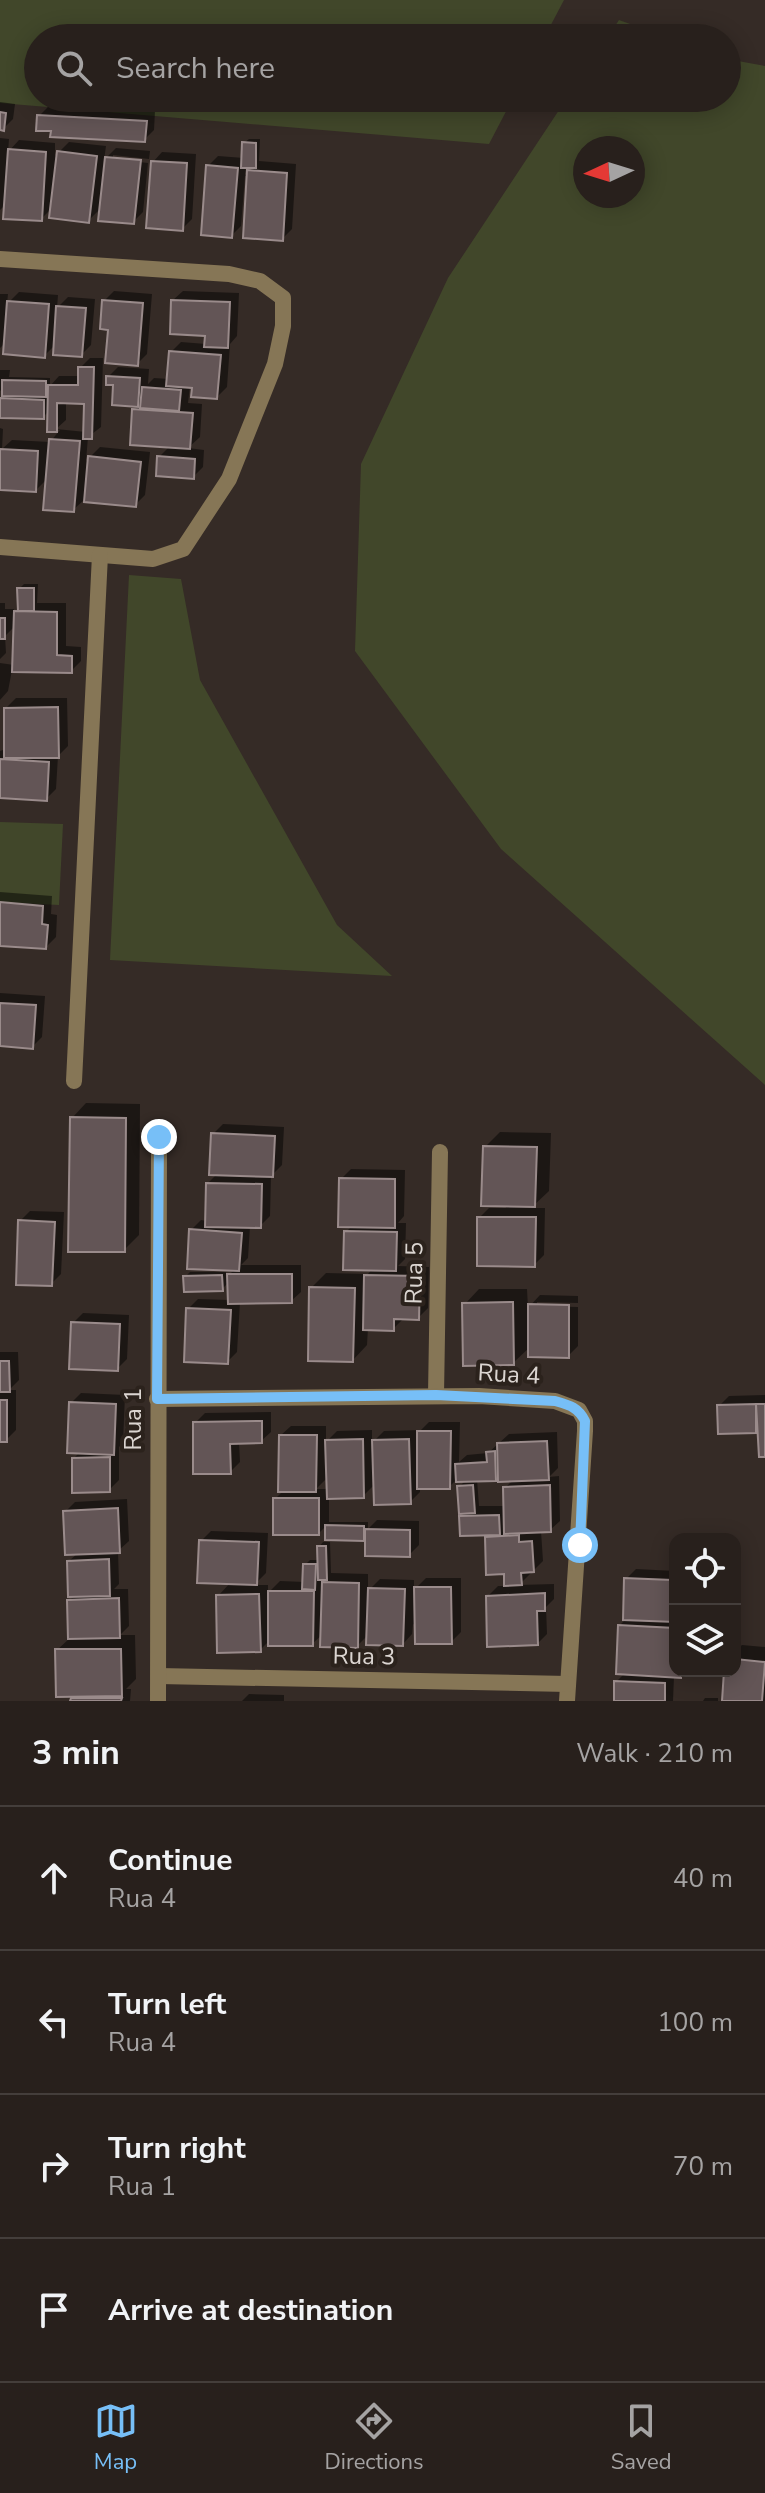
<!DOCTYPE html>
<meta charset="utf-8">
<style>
:root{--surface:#28201c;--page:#342d29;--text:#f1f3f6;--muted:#a5a3a3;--line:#443e3b;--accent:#77bff7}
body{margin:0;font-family:"Nunito Sans",sans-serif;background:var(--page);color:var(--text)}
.controls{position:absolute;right:24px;bottom:24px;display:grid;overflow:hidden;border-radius:16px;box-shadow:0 4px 20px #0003}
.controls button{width:72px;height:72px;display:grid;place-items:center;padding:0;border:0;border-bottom:2px solid var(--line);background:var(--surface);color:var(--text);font:40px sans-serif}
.compass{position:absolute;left:573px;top:136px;width:72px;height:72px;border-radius:50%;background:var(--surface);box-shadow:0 4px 20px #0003;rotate:266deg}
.stop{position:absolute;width:24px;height:24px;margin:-18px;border:6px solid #77bff7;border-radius:50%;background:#fff}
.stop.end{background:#77bff7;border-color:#fff;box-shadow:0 2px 8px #0008}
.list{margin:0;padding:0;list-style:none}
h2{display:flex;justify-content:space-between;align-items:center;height:104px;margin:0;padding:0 32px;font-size:34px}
h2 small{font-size:26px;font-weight:400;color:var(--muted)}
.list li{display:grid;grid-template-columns:52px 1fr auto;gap:24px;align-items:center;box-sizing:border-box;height:144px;padding:0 32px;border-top:2px solid var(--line)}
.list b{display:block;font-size:30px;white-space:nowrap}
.list p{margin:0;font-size:26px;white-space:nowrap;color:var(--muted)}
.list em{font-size:26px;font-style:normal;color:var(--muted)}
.icon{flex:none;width:44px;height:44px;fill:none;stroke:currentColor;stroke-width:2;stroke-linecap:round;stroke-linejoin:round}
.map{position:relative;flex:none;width:765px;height:1701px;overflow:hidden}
.search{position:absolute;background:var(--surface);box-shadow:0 4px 20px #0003;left:24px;right:24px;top:24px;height:88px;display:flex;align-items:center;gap:20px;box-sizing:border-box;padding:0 28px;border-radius:44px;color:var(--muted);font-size:30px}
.sheet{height:680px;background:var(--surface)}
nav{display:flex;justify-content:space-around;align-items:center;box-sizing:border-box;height:112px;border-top:2px solid var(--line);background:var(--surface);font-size:22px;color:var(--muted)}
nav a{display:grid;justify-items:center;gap:4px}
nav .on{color:var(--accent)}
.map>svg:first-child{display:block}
.green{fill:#41472a;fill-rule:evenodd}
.shadow{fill:#0007;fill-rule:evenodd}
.building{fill:#635556;stroke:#9a8b8b;stroke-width:2}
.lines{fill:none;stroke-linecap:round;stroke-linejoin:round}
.minor{stroke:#867656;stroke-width:16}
.route{stroke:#77bff7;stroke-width:10}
.labels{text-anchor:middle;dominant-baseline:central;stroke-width:8;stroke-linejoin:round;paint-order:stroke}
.street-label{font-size:24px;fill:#dbd5d1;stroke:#2b221c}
</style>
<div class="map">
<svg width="765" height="1701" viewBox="0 0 765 1701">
<rect width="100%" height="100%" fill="#352b26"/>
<g class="green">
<polygon points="0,0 564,0 544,38 38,38 38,98 513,98 489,144 0,103"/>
<polygon points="619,20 669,38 607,38"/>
<path d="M727 59 765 66V1085L501 849 355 651 361 464 448 278 567 98H727ZM633 148V196H585V148Z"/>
<polygon points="129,575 181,579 200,680 337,925 392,976 110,960"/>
<polygon points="0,822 63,824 59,905 0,902"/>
</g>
<g class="shadow">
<polygon points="0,102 15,104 13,119 3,129 0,128"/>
<polygon points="49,106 155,111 154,130 144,140 53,130 39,116"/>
<polygon points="0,138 9,139 8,152 19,140 55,143 55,156 69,142 106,146 104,160 116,148 150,151 149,159 113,155 113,159 148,163 143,212 133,222 102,207 88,221 52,208 41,219 6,204 0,210"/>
<path d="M249 139H260L259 161 296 164 292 229 282 239 249 176H245L241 226 231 236 208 166 218 156 244 158V143ZM246 166H255L245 175Z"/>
<polygon points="162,152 196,154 192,219 182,229 153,162"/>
<polygon points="114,291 152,294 147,354 137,364 104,301"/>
<polygon points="183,291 239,293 237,336 230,344 227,387 217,397 190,386 188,403 202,404 200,437 188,448 204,450 203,467 193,477 159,457 170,446 134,410 139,405 114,403 115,383 108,377 118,367 149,369 148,384 154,378 169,379 171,352 181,342 206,344 207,334 173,300"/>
<polygon points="19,292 58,295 57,308 68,297 95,299 91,345 81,355 56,344 44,356 6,342 0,348 0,294 8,294 7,304"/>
<path d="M90 358H103L101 427 88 437 86 461 100 447 150 452 145 495 135 505 84 500 73 510 48 478 36 490 0 488V428L3 429 2 449 12 440 50 442 60 430H49V411L43 417 2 399 7 394 4 387 0 391V370H10L9 377 50 378V386L59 376H80V368ZM66 401 86 402V432L56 429 66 420Z"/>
<polygon points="24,584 38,584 37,603 66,603 66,646 81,647 81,661 71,671 12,670 8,691 0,700 0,663 14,665 15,626 5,636 6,653 0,659 0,603 5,603 5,609 14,609 14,614 20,608 19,589"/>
<polygon points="16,698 67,698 68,746 58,756 56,789 46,799 0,796 0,751 6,749 6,708"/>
<polygon points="0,892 52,896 51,914 57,915 56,937 46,947 0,944"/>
<polygon points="0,993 45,996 42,1037 32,1047 0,1044"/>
<polygon points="86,1103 140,1104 139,1235 124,1250 72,1118"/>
<polygon points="223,1124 284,1127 282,1165 271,1176 270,1216 260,1226 250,1226 248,1258 241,1265 301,1265 301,1292 291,1301 240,1302 237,1352 227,1362 188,1309 198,1299 229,1300 229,1282 222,1289 185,1277 190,1272 226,1272 226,1278 236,1268 191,1230 201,1220 207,1221 208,1183 218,1173 213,1134"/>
<polygon points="500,1132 551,1133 549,1191 531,1208 545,1208 544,1255 534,1265 479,1218 489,1208 506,1208 485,1147"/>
<polygon points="351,1169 405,1170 404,1216 398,1223 406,1223 405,1259 398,1266 429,1267 428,1308 418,1318 404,1318 393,1329 368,1328 367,1345 353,1360 311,1288 326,1273 368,1274 373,1268 346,1232 352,1226 341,1179"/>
<polygon points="30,1211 64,1212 61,1274 51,1284 20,1221"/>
<polygon points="479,1289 527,1289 528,1308 540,1295 578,1296 578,1303 537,1302 537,1306 578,1307 578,1346 568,1356 530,1347 513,1363 465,1304"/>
<polygon points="83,1313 129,1315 127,1359 117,1369 73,1323"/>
<polygon points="0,1352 18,1352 19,1380 9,1390 16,1390 16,1430 6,1440 0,1440"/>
<polygon points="81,1393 125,1395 123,1443 119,1447 119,1480 109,1490 74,1458 81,1451 71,1403"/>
<polygon points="765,1395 765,1455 760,1431 720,1432 719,1406 729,1396"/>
<polygon points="271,1412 271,1432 261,1441 239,1442 240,1462 230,1472 195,1423 205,1413"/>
<path d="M429 1422H460L459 1462 467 1455 488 1453 509 1434 557 1432 558 1468 549 1477 559 1476 560 1521 550 1530 541 1531 543 1561 519 1585 554 1584V1599L546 1607 547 1634 537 1644 488 1596 498 1586H506L505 1572H488L487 1534 461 1516 466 1511 459 1487 466 1480H456L449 1487H420V1492L410 1502 375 1484 363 1496 329 1497V1522H368V1529L377 1520 419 1521V1545L409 1555 367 1535 363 1539 327 1525 319 1533 275 1499 284 1490 281 1435 291 1426H326V1442L337 1431 372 1430V1443L384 1431 421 1430ZM500 1474 514 1479 505 1488V1506H479L477 1479H495ZM328 1477 329 1489H316Z"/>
<polygon points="127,1499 129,1541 118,1551 119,1584 114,1589 128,1589 129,1626 120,1635 135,1635 136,1679 126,1689 131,1689 130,1701 72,1701 76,1694 57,1650 70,1638 69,1601 75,1595 69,1561 78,1553 65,1512 75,1502"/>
<polygon points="211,1531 268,1533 266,1573 254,1585 268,1585 268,1593 280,1581 305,1582 305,1565 310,1560 319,1560 319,1547 323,1542 330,1542 331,1573 368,1574 368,1591 380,1579 414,1580 414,1590 426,1578 461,1578 461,1632 451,1642 413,1624 412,1634 403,1644 369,1634 357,1646 323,1634 312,1644 270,1640 260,1650 218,1596 231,1582 201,1541"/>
<polygon points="636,1569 675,1571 675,1671 685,1671 680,1676 674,1676 673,1701 616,1701 616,1682 625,1673 620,1625 627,1618 626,1579"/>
<polygon points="742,1645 765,1647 765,1701 724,1701 726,1671 735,1671 735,1651"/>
<polygon points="249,1694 284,1695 284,1701 242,1701"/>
<polygon points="705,1698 718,1698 718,1701 703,1701"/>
</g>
<g class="building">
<polygon points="0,112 6,113 4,131 0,130"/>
<polygon points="37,115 147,121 145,142 50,137 51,131 36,131"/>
<polygon points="242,142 256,143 256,168 241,168"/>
<polygon points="8,149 46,152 42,221 3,219"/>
<polygon points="57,151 97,156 89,223 49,218"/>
<polygon points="105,157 141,160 134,224 98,221"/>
<polygon points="151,161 187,163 183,231 146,228"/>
<polygon points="206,165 238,168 232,238 201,235"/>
<polygon points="247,170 287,173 283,241 243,238"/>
<polygon points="102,300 143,303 138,366 105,363 108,330 100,329"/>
<polygon points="171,300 230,302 228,348 204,347 205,336 170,334"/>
<polygon points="7,301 49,304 45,358 3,354"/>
<polygon points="56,306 86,308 82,357 53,355"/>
<polygon points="169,351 221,355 217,399 191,397 192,388 166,386"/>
<polygon points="78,367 94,367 92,439 83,439 84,404 57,403 57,432 47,432 48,385 78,385"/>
<polygon points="106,376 140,378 138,407 112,405 113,385 106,385"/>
<polygon points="2,380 46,381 46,397 2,396"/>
<polygon points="142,387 181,390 179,411 140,408"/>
<polygon points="0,398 44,400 44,419 0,418"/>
<polygon points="132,409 193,413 190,449 130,445"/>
<polygon points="49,439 80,441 74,512 43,510"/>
<polygon points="0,449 38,451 36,492 0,490"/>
<polygon points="88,456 141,462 136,507 84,502"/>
<polygon points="157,456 195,459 194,479 156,476"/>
<polygon points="17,588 34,588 34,611 18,611"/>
<polygon points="14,611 57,612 57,655 72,656 72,673 12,672"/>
<rect x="0" y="618" width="5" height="21"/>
<polygon points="58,707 59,758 4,758 4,708"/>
<polygon points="0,759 49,762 47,801 0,798"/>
<polygon points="0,902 43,906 42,924 48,925 46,949 0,946"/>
<polygon points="0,1003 36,1005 33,1049 0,1046"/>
<polygon points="70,1117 126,1118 125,1252 68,1252"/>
<polygon points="211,1133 275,1136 273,1177 209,1175"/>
<polygon points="483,1146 537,1147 535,1207 481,1206"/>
<polygon points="339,1178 395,1179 395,1228 338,1227"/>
<polygon points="206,1183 262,1184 261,1228 205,1227"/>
<polygon points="477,1217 536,1217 535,1267 477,1266"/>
<polygon points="18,1220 55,1222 52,1286 16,1285"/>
<polygon points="189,1229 242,1233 239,1271 187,1269"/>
<polygon points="344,1231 397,1232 396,1271 343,1270"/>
<polygon points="227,1274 292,1274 292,1303 228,1304"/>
<polygon points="222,1275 223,1291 184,1292 183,1276"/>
<polygon points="364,1275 420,1276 419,1320 394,1319 394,1331 363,1330"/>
<polygon points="309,1287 355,1288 353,1362 308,1361"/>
<polygon points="513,1302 514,1365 463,1366 462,1303"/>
<polygon points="528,1304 569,1305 569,1358 528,1357"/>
<polygon points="186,1308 231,1310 228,1364 184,1362"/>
<polygon points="71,1322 120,1324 118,1371 69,1369"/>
<polygon points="0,1361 9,1361 10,1392 0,1392"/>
<rect x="0" y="1400" width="7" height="42"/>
<polygon points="69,1402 116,1404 114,1455 67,1453"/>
<polygon points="756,1404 765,1404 765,1457 759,1457"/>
<polygon points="756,1404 756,1433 718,1434 717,1405"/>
<polygon points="262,1421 262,1443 230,1444 231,1474 193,1474 193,1422"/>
<polygon points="417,1431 451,1431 450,1489 417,1489"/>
<polygon points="279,1435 317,1435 316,1492 278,1492"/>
<polygon points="363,1439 364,1498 327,1499 325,1440"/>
<polygon points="409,1439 411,1504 374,1505 372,1440"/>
<polygon points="547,1441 549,1480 498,1482 497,1443"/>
<polygon points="495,1451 496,1481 456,1482 455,1464 487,1462 486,1452"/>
<polygon points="110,1457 110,1492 72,1493 72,1458"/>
<polygon points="473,1485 475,1513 459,1514 457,1486"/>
<polygon points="550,1485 551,1532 504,1534 503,1487"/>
<rect x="273" y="1498" width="46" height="37"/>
<polygon points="118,1508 120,1553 65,1555 63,1511"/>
<polygon points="499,1515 500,1535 460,1536 459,1516"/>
<polygon points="325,1525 364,1526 364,1541 325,1540"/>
<polygon points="365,1529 410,1530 410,1557 365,1556"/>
<polygon points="519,1535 519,1542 532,1541 534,1572 521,1573 522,1585 504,1586 504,1574 486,1575 485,1537"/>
<polygon points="199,1540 259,1542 257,1585 197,1583"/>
<polygon points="317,1546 326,1546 327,1580 318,1580"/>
<polygon points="109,1559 110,1596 68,1597 67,1561"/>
<polygon points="303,1564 316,1564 315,1590 302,1589"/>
<polygon points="624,1578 672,1580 671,1599 675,1599 675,1622 623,1620"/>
<polygon points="322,1582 359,1583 358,1648 320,1647"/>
<polygon points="414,1587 451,1587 452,1644 415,1644"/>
<polygon points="368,1588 405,1589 403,1646 366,1645"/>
<polygon points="268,1591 314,1591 313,1646 268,1646"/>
<polygon points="545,1593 545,1611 537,1611 538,1645 487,1647 486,1596"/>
<polygon points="259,1594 261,1652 217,1653 216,1595"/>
<polygon points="119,1598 120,1638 68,1639 67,1600"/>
<polygon points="618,1625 675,1628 675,1671 681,1671 681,1678 616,1674"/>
<polygon points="55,1649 121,1649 122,1696 56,1697"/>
<polygon points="735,1659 765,1662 762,1701 722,1701 724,1671 735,1671"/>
<polygon points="614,1681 665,1683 665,1701 614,1701"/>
<polygon points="71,1698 122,1698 121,1701 70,1701"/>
</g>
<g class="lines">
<g class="minor">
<polyline points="0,259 229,274 260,281 283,298 283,326 275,364 229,479 183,549 153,559 0,547"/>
<polyline points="74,1081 100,555"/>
<polyline points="436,1395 440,1152"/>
<polyline points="157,1399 479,1396 555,1401 579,1410 585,1421 585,1431 567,1701"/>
<polyline points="159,1676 568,1684"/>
<polyline points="158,1701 159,1137"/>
</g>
</g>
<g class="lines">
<path class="route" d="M159 1137 157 1399 436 1395 555 1401C569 1405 578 1407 585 1421L580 1545"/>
</g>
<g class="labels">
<g class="street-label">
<text transform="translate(414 1273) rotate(-89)">Rua 5</text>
<text transform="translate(509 1374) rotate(3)">Rua 4</text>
<text transform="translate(133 1419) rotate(-90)">Rua 1</text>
<text transform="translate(364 1656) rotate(1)">Rua 3</text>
</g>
</g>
</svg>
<div class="controls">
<button><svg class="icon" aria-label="locate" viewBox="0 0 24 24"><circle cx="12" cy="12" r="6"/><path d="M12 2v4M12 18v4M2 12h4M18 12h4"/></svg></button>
<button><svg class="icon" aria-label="layers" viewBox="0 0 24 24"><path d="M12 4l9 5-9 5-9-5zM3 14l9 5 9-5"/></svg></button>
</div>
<svg class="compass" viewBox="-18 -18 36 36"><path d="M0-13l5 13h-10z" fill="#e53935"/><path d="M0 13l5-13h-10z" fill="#a5a3a3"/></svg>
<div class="stop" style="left:580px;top:1545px"></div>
<div class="stop end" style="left:159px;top:1137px"></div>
<div class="search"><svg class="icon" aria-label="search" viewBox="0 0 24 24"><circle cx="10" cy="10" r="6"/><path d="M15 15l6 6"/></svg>Search here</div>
</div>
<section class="sheet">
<h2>3 min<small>Walk · 210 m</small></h2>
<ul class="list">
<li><svg class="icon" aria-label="ahead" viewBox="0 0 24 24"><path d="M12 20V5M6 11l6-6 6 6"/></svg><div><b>Continue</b><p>Rua 4</p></div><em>40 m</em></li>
<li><svg class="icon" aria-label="left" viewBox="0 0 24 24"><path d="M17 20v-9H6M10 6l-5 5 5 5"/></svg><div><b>Turn left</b><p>Rua 4</p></div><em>100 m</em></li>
<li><svg class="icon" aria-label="right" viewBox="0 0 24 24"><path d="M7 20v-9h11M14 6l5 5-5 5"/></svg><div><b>Turn right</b><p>Rua 1</p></div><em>70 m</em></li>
<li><svg class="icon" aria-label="arrive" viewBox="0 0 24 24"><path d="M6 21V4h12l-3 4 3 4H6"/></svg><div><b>Arrive at destination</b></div></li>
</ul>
</section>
<nav>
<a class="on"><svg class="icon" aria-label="map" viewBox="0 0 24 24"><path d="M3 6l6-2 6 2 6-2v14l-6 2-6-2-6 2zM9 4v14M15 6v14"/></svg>Map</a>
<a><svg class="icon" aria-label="directions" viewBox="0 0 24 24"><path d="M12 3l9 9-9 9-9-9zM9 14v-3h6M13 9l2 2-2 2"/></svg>Directions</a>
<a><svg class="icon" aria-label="saved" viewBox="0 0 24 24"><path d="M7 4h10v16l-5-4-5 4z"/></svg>Saved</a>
</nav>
